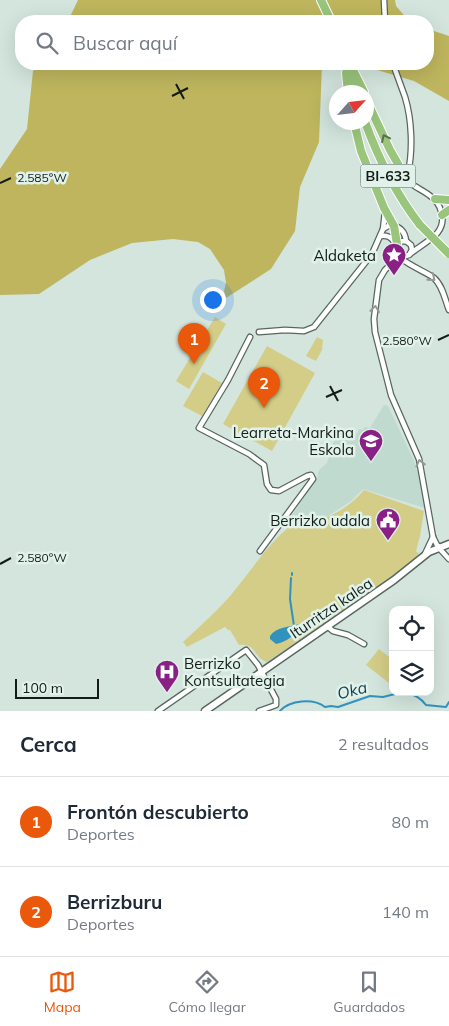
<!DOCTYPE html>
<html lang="es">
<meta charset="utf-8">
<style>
:root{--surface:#fff;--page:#f6f6f7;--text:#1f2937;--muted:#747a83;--line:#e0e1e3;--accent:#ea580c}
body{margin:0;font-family:Mulish,sans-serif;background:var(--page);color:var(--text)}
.controls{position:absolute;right:15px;bottom:15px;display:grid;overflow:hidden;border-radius:10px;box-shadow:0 5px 20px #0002}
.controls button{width:45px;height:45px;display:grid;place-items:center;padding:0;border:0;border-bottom:1px solid var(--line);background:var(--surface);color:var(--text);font:25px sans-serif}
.compass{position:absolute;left:329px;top:85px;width:45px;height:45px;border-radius:50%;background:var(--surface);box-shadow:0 5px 20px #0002;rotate:63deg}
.scale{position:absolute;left:15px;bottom:12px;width:84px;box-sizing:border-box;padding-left:5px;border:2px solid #141b18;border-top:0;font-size:14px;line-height:18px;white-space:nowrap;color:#141b18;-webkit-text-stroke:4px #e0f2ea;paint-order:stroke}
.you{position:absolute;left:212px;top:299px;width:18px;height:18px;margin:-12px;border:4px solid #fff;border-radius:50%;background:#1a73e8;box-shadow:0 0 0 8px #1a73e833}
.badge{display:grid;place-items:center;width:32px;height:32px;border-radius:50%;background:var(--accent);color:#fff;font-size:16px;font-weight:700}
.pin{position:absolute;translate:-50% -41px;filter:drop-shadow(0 1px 2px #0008)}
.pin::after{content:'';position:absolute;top:26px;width:18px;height:15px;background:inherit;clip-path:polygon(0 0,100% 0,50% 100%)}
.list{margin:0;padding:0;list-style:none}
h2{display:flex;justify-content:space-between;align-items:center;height:65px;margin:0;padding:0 20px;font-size:21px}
h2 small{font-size:16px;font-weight:400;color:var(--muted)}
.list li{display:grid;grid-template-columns:32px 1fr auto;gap:15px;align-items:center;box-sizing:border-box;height:90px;padding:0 20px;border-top:1px solid var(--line)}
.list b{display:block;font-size:19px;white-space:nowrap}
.list p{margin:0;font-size:16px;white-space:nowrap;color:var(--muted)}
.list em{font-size:16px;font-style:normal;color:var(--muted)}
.icon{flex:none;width:28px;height:28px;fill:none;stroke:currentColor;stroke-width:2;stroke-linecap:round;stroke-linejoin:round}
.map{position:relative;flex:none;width:449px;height:711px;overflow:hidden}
.search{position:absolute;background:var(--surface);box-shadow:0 5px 20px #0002;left:15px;right:15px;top:15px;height:55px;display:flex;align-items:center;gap:12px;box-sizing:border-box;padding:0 18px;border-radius:20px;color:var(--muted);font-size:19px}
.sheet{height:245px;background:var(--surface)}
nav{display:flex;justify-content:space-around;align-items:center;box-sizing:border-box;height:70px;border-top:1px solid var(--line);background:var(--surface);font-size:14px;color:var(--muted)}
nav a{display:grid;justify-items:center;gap:2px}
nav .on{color:var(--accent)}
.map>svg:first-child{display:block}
.built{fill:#c0dacf}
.green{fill:#d4cd87}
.forest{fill:#beb55e}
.water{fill:#3292be}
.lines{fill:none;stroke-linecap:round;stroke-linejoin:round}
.stream{stroke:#3292be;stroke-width:2}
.street-casing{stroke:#576760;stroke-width:7}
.secondary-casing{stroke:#576760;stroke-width:9}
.primary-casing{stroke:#fff;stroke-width:10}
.street{stroke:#fff;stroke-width:4.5}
.secondary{stroke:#fff;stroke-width:6}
.primary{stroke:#9ac57c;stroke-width:8}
.primary-bridge-casing{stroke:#fff;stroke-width:10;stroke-linecap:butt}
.primary-bridge{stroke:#9ac57c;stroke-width:8}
.oneway{stroke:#57704a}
.oneway2{stroke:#959897}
.ticks{fill:none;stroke:#141b18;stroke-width:2}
.labels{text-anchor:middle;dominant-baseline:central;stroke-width:5;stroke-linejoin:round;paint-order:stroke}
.shield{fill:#e0f2ea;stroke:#515c57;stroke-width:1}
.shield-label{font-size:14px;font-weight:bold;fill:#141b18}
.poi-label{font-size:15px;fill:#141b18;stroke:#e0f2ea;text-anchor:end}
.street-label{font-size:15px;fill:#141b18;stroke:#e0f2ea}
.water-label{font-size:16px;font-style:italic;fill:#133b4f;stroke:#e0f2ea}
.ticks-label{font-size:12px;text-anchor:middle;fill:#141b18;stroke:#e0f2ea;stroke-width:5;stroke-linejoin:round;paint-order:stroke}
</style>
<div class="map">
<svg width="449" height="711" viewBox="0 0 449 711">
<rect width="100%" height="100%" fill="#d3e5dd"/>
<polygon class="built" points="384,405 388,406 414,461 420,479 425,508 363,489 351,501 328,516 320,518 291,517 317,478 319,470 327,463 338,428 357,434 359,429 363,430 365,427 370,428"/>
<g class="green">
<polygon points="215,317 226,324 189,389 176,381"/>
<polygon points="317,337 323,340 322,350 316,361 306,356"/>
<polygon points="267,346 315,373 272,451 223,424"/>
<polygon points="203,372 222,383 202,416 183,406"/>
<path d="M364 490 424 511 420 536 416 551 419 554 402 570 267 662C253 657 256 643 239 645L230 630H228L225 627 187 647 183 642C201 625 220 609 235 590 253 568 268 544 290 526 303 516 305 521 319 519 336 516 353 503 364 490Z"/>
<polygon points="379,649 393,660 393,686 366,665"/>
</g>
<g class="forest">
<polygon points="78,0 395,0 396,6 409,21 68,21"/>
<polygon points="428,29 449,36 449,101 414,81 357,64 428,64"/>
<polygon points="39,64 322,64 319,142 300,187 295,231 271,269 226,298 224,291 226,283 224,270 210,249 198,242 173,239 132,243 90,260 39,294 0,295 0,169 27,129 33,71"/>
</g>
<path class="water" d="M300 624 301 625C295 635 287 642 276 644L270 639V636C276 627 289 627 300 624Z"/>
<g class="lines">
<g class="stream">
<polyline points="292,575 292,573"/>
<polyline points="291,578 290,599 294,626"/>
<path d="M405 692C413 694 421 698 426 705L446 707 449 702"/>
<path d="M280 711C290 700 313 698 325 707L331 706 338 707 370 696 383 697 403 692"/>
</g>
<defs>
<g id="street">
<polyline points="384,0 385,21"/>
<path d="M393 64C397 75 401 86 405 97 412 120 413 150 408 173L405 176C410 186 420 188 429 195 441 203 447 220 438 232 434 238 416 249 410 254"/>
<polyline points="383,229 385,212"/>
<path d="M381 236C386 235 392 237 394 242"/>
<polyline points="399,256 385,270 379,280 374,319 375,332 391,395 419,459 433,537 437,545 440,547"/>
<path d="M402 257 409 255 412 250 411 245 406 241C401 241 398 241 396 245 389 259 426 271 434 278 443 286 445 300 449 310"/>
<path d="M259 332 285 330 304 331 314 327 372 254 383 229 390 225C399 226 405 231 406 241"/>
<polyline points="250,337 228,380 199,428 249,454 264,465 267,484 271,490 279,491 307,476 311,475 313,479 260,551"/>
<polyline points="439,548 449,559"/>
<polyline points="425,554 433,537"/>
<polyline points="327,626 333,631 348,635 364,644"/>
<polyline points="158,711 246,650 258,665 276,699 276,705 259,711"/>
</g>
<polyline id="secondary" points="205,711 394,580 429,552 449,544"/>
<g id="primary">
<polyline points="321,0 331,21"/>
<polyline points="350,64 364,92"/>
<polyline points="347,68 355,92"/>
<polyline points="346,73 348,92"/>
<polyline points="366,99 390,150 405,176"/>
<polyline points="354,122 361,151 384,208 394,226 397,244"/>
<path d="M365 122C379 160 395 193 420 225"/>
<polyline points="435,199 449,200"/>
<polyline points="442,215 449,210"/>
</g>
</defs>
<use href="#street" class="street-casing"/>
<use href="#secondary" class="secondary-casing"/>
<use href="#primary" class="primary-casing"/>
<use href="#street" class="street"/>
<use href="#secondary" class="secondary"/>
<use href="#primary" class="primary"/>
<defs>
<polyline id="primary-bridge" points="420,225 449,254"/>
</defs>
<use href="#primary-bridge" class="primary-bridge-casing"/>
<use href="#primary-bridge" class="primary-bridge"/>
</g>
<defs><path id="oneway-chevron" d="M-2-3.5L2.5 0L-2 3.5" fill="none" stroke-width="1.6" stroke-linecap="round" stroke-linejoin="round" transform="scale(1.25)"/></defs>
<use class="oneway" href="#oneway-chevron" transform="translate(385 138) rotate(-115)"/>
<g class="oneway2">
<use href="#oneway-chevron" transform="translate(432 278) rotate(39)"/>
<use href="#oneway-chevron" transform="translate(375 309) rotate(-82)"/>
<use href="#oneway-chevron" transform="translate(420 463) rotate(-104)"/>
</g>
<path class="ticks" d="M176 84 184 99M172 96 188 88M0 183 11 178M438 340 449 335M330 386 338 401M326 397 342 390M0 564 11 558"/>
<defs>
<symbol id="sight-pin" viewBox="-11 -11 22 30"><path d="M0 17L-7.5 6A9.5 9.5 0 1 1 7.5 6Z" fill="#892086" stroke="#e0f2ea"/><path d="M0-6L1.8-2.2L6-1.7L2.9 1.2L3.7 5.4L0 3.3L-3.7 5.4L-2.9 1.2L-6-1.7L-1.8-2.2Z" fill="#fff"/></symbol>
<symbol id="school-pin" viewBox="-11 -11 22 30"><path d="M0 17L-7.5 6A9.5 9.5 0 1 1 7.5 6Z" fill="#892086" stroke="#e0f2ea"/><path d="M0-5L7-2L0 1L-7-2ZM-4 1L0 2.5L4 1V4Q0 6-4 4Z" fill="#fff"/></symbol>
<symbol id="civic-pin" viewBox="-11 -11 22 30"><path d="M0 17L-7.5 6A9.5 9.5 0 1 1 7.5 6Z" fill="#892086" stroke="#e0f2ea"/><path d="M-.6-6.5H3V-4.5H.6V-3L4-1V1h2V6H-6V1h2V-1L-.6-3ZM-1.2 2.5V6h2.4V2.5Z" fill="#fff"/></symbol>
<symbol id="hospital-pin" viewBox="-11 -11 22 30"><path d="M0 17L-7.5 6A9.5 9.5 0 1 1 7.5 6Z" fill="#892086" stroke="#e0f2ea"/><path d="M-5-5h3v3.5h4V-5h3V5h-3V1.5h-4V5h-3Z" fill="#fff"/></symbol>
</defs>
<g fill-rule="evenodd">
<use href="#sight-pin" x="380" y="241" width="28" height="38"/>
<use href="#school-pin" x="357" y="427" width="28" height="38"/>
<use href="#civic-pin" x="374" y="506" width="28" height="38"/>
<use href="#hospital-pin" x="153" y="658" width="28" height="38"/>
</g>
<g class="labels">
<rect class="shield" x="360.5" y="164.5" width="55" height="23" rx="4"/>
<g class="shield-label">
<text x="388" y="176">BI-633</text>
</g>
<g class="poi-label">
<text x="376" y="255">Aldaketa</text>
<text x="354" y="432">Learreta-Markina<tspan x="354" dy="17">Eskola</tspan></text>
<text x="370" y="520">Berrizko udala</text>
<text x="184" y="663" text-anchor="start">Berrizko<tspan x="184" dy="17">Kontsultategia</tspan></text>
</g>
<g class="street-label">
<text transform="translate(331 608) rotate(-34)">Iturritza kalea</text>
</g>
<g class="water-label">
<text transform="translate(352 690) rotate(-14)">Oka</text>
</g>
</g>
<g class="ticks-label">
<text x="42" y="182">2.585°W</text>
<text x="407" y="345">2.580°W</text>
<text x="42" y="562">2.580°W</text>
</g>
</svg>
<div class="controls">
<button><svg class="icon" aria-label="locate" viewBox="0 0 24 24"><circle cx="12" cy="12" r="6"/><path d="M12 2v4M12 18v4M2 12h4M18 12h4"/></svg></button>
<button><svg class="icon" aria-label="layers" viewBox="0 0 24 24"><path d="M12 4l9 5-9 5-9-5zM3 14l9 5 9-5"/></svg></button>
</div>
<svg class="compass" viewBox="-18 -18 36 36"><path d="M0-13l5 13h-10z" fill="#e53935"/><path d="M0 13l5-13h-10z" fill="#747a83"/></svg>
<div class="scale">100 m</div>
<div class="you"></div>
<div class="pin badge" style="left:194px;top:364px">1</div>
<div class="pin badge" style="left:264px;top:408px">2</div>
<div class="search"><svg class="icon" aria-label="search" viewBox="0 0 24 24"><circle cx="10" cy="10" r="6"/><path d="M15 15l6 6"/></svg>Buscar aquí</div>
</div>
<section class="sheet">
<h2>Cerca<small>2 resultados</small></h2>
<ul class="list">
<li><span class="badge">1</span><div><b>Frontón descubierto</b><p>Deportes</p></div><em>80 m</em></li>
<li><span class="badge">2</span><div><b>Berrizburu</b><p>Deportes</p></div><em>140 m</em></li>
</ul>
</section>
<nav>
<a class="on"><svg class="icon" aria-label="map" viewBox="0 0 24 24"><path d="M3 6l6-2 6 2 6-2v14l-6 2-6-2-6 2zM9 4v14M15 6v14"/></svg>Mapa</a>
<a><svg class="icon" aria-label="directions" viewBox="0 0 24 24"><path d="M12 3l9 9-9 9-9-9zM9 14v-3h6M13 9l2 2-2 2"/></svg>Cómo llegar</a>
<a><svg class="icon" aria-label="saved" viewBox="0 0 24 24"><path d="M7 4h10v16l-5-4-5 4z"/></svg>Guardados</a>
</nav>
